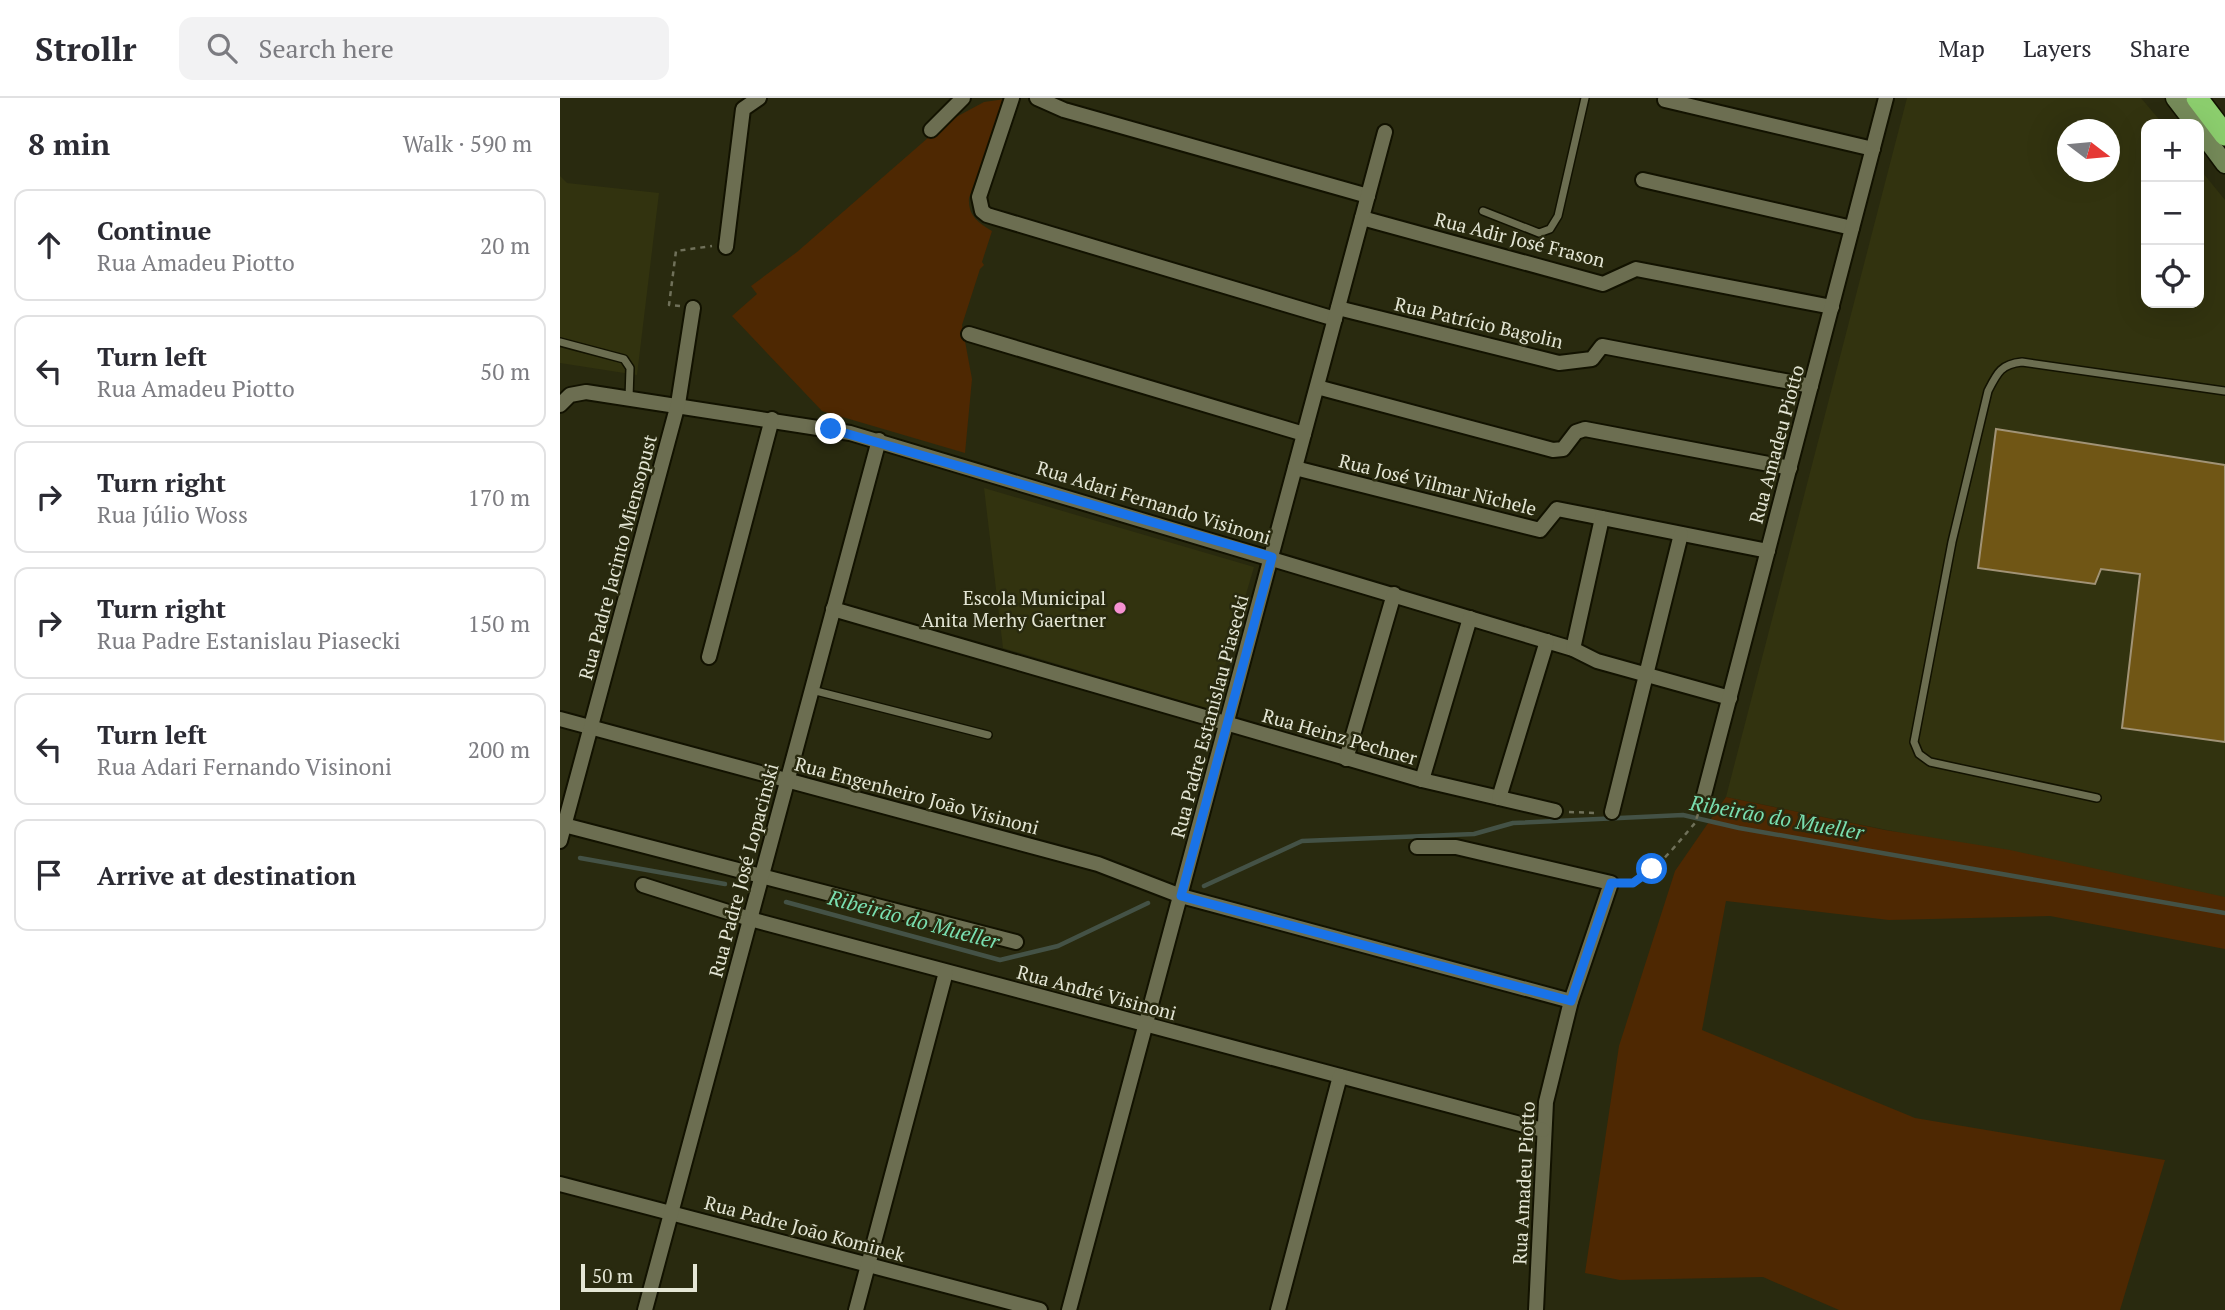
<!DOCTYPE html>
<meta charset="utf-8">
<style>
:root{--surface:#fff;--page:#f2f2f3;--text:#2b2b33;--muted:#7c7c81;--line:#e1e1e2}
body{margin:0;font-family:"PT Serif",serif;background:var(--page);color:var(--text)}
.controls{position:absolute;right:21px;top:21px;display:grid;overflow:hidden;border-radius:14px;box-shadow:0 7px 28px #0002}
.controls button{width:63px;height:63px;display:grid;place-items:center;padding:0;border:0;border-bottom:2px solid var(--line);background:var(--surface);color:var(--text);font:35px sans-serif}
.compass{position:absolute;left:1497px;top:21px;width:63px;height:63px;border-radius:50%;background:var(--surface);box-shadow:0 7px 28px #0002;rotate:106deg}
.scale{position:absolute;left:21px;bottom:18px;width:116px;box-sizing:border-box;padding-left:7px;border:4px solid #e4e6d5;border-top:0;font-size:19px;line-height:24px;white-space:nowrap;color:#e4e6d5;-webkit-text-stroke:5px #292a0f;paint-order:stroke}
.stop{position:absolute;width:21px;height:21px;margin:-16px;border:5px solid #1a73e8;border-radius:50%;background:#fff}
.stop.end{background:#1a73e8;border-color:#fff;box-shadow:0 2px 7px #0008}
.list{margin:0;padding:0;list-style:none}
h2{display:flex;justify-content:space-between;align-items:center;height:91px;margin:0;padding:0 28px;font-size:30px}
h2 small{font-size:23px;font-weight:400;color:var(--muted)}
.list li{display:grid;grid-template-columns:46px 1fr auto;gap:21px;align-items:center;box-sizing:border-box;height:112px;margin:0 14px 14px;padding:0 14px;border:2px solid var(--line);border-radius:14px}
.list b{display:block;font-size:26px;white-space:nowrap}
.list p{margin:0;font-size:23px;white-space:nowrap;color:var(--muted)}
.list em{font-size:23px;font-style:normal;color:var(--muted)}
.icon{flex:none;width:38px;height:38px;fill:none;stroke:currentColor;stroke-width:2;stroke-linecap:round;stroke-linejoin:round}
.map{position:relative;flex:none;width:1665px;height:1212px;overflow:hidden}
header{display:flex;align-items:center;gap:42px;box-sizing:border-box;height:98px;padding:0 35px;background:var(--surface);border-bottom:2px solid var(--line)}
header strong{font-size:33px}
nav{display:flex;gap:38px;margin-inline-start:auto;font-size:24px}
.search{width:490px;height:63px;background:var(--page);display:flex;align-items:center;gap:18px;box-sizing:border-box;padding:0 24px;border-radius:14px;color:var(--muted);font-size:26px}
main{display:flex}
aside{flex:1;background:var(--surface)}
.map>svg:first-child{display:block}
.built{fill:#32330f;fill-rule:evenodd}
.green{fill:#4e2802}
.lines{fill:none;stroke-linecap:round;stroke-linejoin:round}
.stream{stroke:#445246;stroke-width:4.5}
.building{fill:#705615;stroke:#a19376;stroke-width:2}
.service-casing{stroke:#121200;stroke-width:10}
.minor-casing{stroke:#121200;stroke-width:18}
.secondary-casing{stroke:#121200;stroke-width:21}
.motorway-casing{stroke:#121200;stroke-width:24}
.path{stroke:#70715a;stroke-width:2.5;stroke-dasharray:5 5;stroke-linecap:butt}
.service{stroke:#6c6e51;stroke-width:7}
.minor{stroke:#6c6e51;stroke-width:14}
.secondary{stroke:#758a59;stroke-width:18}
.motorway{stroke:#8bcd6d;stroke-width:21}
.route{stroke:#1a73e8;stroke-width:9}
.poi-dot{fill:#f591d1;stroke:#292a0f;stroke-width:2.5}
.labels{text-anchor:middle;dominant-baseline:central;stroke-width:5;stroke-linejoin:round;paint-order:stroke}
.street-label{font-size:19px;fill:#e4e6d5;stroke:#292a0f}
.poi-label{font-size:19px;fill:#e4e6d5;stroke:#292a0f;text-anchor:end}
.water-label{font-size:21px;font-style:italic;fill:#79deb0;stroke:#292a0f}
</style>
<header>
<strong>Strollr</strong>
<div class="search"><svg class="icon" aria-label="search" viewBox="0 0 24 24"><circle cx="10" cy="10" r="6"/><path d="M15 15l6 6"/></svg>Search here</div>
<nav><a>Map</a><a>Layers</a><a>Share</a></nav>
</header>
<main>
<aside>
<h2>8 min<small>Walk · 590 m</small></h2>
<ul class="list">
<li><svg class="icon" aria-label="ahead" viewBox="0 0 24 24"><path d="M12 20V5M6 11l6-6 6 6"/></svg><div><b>Continue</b><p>Rua Amadeu Piotto</p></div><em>20 m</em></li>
<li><svg class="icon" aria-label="left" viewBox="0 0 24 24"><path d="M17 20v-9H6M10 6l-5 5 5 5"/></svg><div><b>Turn left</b><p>Rua Amadeu Piotto</p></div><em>50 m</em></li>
<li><svg class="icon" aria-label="right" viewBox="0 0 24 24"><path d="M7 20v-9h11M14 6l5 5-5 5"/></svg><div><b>Turn right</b><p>Rua Júlio Woss</p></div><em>170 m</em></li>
<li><svg class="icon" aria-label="right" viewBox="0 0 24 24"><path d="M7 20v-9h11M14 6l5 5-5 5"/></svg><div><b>Turn right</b><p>Rua Padre Estanislau Piasecki</p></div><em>150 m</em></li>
<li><svg class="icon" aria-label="left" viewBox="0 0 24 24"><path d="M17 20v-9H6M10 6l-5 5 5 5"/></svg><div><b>Turn left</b><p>Rua Adari Fernando Visinoni</p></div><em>200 m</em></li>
<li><svg class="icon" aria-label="arrive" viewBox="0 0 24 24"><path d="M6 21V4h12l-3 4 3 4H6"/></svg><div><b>Arrive at destination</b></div></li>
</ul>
</aside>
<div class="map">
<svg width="1665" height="1212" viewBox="0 0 1665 1212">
<rect width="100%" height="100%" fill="#292a0f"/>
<g class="built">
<path d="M1347 0H1581L1603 26H1586V205H1639V70L1665 102V801L1166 699ZM1507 32H1549V74H1507Z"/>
<polygon points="0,78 7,85 99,95 77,277 0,265"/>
<polygon points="424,390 694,469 652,612 443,550"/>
</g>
<g class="green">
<path d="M445 1 409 100C408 118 418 124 432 133L422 164 424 167 420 171 402 227 412 281 405 355 262 313 172 218 197 196 191 188 237 154 385 25 424 4Z"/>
<polygon points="1166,699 1325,732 1450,752 1665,799 1665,851 1490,818 1329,822 1166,803 1142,932 1355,1020 1605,1062 1560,1212 1279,1212 1203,1179 1060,1182 1025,1175 1059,948 1115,773"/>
</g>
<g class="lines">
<g class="stream">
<polyline points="20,760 165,786"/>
<polyline points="644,788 742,743 914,736 953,725 1123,717 1179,730 1665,815"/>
<polyline points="226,804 440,862 498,848 588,805"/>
</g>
</g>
<polygon class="building" points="1436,331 1665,367 1665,644 1562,630 1580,476 1541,471 1535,486 1418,470"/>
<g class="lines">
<defs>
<g id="service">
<polyline points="923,113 979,135 990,131 998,118 1025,0"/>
<polyline points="0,244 64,261 70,270 69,300"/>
<polyline points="252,592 428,637"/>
<path d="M1537 700 1370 664 1359 656 1354 644 1392 444 1428 293C1437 275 1441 266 1462 264L1665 293"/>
</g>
<g id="minor">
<polyline points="452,0 419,99 422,113 427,117 775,221"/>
<polyline points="477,0 504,12 808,98"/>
<polyline points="1105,2 1313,51"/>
<polyline points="371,32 403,0"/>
<polyline points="1083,82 1292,130"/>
<polyline points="802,120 1043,186 1076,171 1272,209"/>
<polyline points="166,149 183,11 199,0"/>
<polyline points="778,210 999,265 1032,261 1042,248 1251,288"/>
<polyline points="409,236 744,336"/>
<polyline points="757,289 993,352 1003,351 1016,334 1025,331 1230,370"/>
<polyline points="0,307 10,297 26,294 290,335 1013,551 1037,563 1170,600"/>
<polyline points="735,370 980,432 997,411 1208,453"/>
<polyline points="273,511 862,682 995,713"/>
<polyline points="1013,551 1042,420"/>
<polyline points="149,559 212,321"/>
<polyline points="0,621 538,766 621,798 1011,903"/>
<polyline points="786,661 834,496"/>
<polyline points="862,682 910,520"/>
<polyline points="939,700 987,543"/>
<polyline points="1143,701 1326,0"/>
<polyline points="1052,714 1121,436"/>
<polyline points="4,727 456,844"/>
<polyline points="0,743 118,306 133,210"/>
<polyline points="857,749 896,749 1051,785 1011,903 986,1004 976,1212"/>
<polyline points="83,787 190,821 983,1032"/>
<polyline points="0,1086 480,1212"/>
<polyline points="85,1212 319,342"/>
<polyline points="296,1212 386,874"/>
<polyline points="509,1212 825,34"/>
<polyline points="718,1212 780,978"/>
</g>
<g id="secondary">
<polyline points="1615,0 1635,26"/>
<polyline points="1639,31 1665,66"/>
</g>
<polyline id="motorway" points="1637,0 1665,37"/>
</defs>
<use href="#service" class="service-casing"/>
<use href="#minor" class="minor-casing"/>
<use href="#secondary" class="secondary-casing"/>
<use href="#motorway" class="motorway-casing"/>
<g class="path">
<polyline points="120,208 109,207 116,153 152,148"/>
<polyline points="1009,714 1037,715"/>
<path d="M1064 786C1087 786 1120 742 1135 725L1138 716"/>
</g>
<use href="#service" class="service"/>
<use href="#minor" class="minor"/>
<use href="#secondary" class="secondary"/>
<use href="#motorway" class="motorway"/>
</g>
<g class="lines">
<polyline class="route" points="271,331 712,459 621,798 1011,903 1051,785 1073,785 1092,771"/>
</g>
<circle class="poi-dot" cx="560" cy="510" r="7"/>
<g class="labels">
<g class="street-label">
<text transform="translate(960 141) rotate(14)">Rua Adir José Frason</text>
<text transform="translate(919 224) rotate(13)">Rua Patrício Bagolin</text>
<text transform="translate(1216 346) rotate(-75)">Rua Amadeu Piotto</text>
<text transform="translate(878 386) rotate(14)">Rua José Vilmar Nichele</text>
<text transform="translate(594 404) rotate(17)">Rua Adari Fernando Visinoni</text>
<text transform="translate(57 459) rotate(-75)">Rua Padre Jacinto Miensopust</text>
<text transform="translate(649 618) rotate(-75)">Rua Padre Estanislau Piasecki</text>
<text transform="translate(780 638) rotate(16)">Rua Heinz Pechner</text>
<text transform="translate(357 697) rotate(15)">Rua Engenheiro João Visinoni</text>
<text transform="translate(183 772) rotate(-75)">Rua Padre José Lopacinski</text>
<text transform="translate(537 894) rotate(15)">Rua André Visinoni</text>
<text transform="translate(963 1085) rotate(-87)">Rua Amadeu Piotto</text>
<text transform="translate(245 1130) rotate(15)">Rua Padre João Kominek</text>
</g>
<g class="poi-label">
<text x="546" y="499">Escola Municipal<tspan x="546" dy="22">Anita Merhy Gaertner</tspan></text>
</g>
<g class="water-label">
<text transform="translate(1217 719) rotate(10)">Ribeirão do Mueller</text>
<text transform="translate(354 821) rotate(15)">Ribeirão do Mueller</text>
</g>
</g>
</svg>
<div class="controls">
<button>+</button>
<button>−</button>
<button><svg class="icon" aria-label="locate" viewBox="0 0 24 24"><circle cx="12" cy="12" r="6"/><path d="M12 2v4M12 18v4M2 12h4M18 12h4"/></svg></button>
</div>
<svg class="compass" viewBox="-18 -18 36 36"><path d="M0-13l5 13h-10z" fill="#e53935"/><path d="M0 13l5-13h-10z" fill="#7c7c81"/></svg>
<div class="scale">50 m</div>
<div class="stop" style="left:1092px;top:771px"></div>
<div class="stop end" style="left:271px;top:331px"></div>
</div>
</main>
